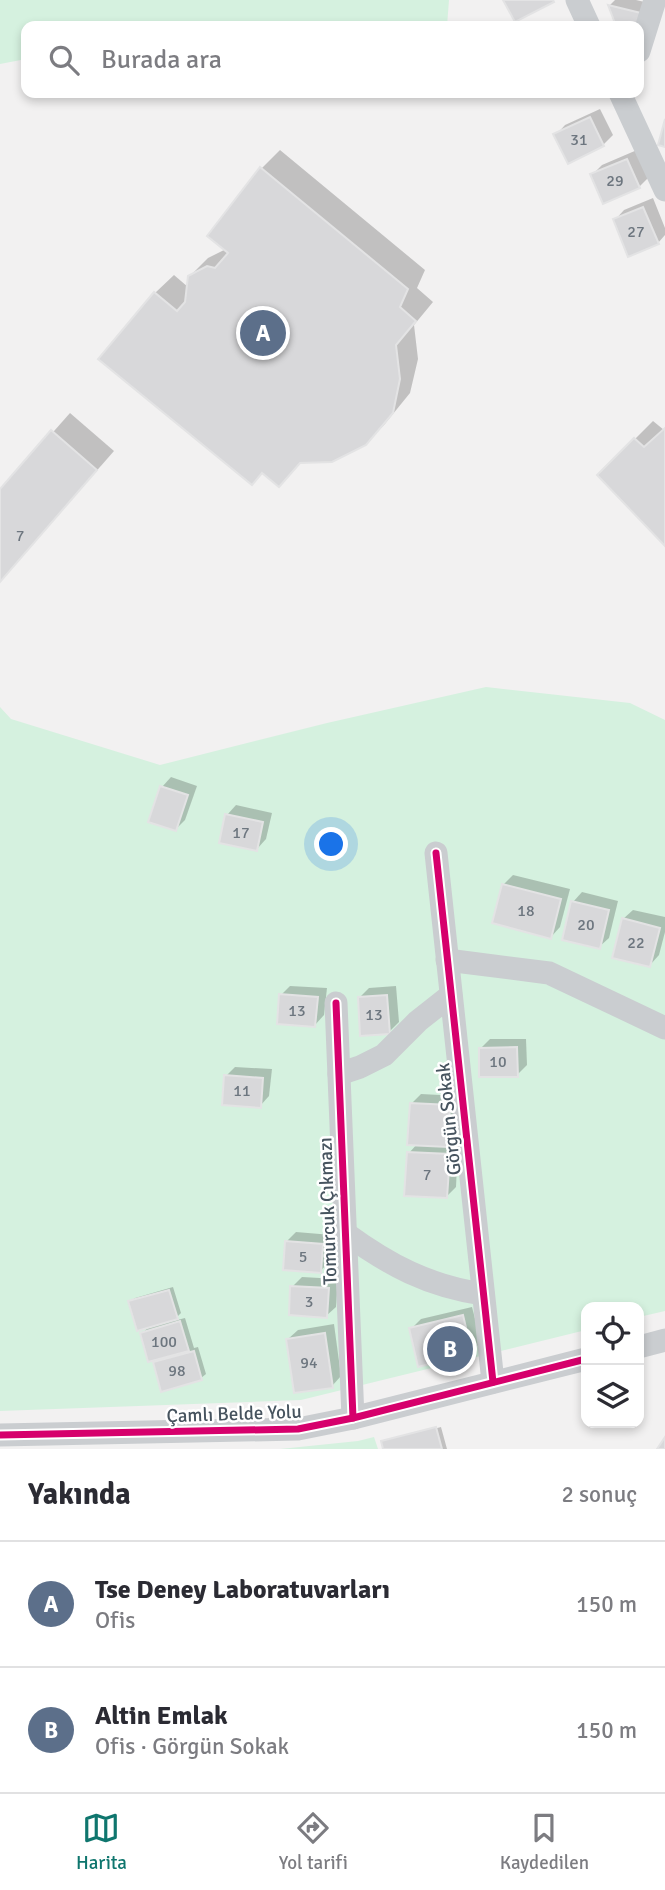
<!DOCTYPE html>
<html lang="tr">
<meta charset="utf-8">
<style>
:root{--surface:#fff;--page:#f7f7f7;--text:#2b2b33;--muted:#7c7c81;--line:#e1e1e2;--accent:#0f766e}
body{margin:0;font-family:Signika,sans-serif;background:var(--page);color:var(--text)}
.controls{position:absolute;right:21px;bottom:21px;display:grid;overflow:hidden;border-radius:14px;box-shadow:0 4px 10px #0003}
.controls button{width:63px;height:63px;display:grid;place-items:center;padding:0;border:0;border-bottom:2px solid var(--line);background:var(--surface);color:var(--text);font:35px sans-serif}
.you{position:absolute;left:332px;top:845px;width:24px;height:24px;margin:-18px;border:5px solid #fff;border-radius:50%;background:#1a73e8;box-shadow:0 0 0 10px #1a73e833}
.badge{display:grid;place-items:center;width:46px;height:46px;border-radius:50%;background:var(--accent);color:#fff;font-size:23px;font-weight:700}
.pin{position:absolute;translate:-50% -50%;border:4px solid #fff;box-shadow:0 2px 7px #0006}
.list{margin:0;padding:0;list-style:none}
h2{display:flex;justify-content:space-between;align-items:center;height:91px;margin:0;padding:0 28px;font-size:30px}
h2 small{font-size:23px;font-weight:400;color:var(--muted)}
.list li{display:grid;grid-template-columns:46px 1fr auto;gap:21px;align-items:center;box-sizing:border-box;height:126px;padding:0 28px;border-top:2px solid var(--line)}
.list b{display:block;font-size:26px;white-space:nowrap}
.list p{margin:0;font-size:23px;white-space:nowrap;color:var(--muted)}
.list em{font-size:23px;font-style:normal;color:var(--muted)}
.icon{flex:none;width:38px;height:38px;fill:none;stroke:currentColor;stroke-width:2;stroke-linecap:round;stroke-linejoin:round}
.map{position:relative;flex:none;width:665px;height:1449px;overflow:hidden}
.search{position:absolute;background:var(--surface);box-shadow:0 4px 10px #0003;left:21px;right:21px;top:21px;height:77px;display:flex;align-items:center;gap:18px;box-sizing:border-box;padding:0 24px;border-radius:14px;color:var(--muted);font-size:26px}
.sheet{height:343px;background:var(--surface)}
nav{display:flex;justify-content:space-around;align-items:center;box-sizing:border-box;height:98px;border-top:2px solid var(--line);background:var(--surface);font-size:19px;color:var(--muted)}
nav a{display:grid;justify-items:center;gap:4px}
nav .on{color:var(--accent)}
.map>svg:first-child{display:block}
.green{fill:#d5f1df}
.shadow{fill:#0003}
.building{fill:#d8d8da;stroke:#e3e3e4;stroke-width:2}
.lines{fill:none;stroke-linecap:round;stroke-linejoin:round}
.minor{stroke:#cacdd0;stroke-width:23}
.cycleway-casing{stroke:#fff;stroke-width:11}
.cycleway{stroke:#d6006c;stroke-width:7}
.labels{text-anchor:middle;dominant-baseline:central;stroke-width:5;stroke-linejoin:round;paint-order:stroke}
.number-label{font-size:16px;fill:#6d767f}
.street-label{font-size:19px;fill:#47545f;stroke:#fff}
</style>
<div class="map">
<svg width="665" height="1449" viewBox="0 0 665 1449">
<rect width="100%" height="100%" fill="#f2f1f1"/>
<g class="green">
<polygon points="0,0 449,0 447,26 26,26 26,59 0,64"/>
<polygon points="486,687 630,703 665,720 665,1311 639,1317 639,1307 586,1307 586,1330 301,1400 0,1411 0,707 11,719 160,765 327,723"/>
<polygon points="374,1437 378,1449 280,1449 358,1441"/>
</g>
<g class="shadow">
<polygon points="615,0 636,0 649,3 639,26 618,26 610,5"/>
<polygon points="600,109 613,135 603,145 556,135 565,125"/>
<polygon points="280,150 425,270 417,288 433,302 414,325 418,359 410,393 384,425 365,444 302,461 279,485 155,293 174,275 188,287 189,277 208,258 226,249 209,235 262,168"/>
<polygon points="637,150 649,177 639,187 592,175 602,165"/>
<polygon points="653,198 665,228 665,235 658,243 615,220 624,210"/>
<polygon points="70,413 114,451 0,581 0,492"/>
<polygon points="653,421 664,430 665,429 665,544 599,475"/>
<polygon points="171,777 197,786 185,820 176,829 162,787"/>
<polygon points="236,805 272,813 266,839 257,849 227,815"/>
<polygon points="513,875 570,889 560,927 551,937 503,885"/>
<polygon points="582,892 618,901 609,938 599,947 573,902"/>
<polygon points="633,910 665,917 665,932 659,955 650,965 623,919"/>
<polygon points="290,986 327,988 324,1015 315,1025 281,995"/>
<polygon points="396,986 399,1022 389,1032 359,998 369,988"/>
<polygon points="490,1039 526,1039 527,1065 517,1075 480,1049"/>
<polygon points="235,1067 272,1069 269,1096 260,1106 226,1076"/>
<polygon points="421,1094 459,1096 457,1136 448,1144 458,1145 456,1187 447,1196 409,1153 418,1143 411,1104"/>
<polygon points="296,1232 332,1235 330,1262 320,1271 286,1242"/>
<polygon points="302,1277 338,1279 336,1307 326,1316 292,1287"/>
<polygon points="173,1287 181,1313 173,1321 185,1318 194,1348 198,1347 206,1374 201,1378 162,1389 154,1359 142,1334 150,1325 130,1302 135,1298"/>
<polygon points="472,1307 481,1342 471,1352 411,1329 421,1319"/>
<polygon points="334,1324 341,1376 332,1386 288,1339 298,1330"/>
<polygon points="441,1427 447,1449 385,1449 383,1442 385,1439 385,1442"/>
</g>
<g class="building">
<polygon points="503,0 553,0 554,2 515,22"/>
<polygon points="608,5 641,13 638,26 616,26"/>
<polygon points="590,117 604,146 568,164 553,134"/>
<polygon points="665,119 665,147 658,145"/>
<polygon points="627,159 640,188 603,204 590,174"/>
<polygon points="260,167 408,289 400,307 416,321 396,345 400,379 393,413 366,445 332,462 300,463 279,487 262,473 252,485 98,359 154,292 177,311 185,302 188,276 207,266 215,268 228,253 207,236"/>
<polygon points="643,207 659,244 628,257 613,219"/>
<polygon points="665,428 665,546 597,475 634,438 644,447"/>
<polygon points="51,430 97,470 0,582 0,489"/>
<polygon points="160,786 188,795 176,831 148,822"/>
<polygon points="225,814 263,822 257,851 219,843"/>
<polygon points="502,884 561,899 551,939 492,923"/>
<polygon points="571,901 609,910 600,949 562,940"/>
<polygon points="622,918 660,928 650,967 612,958"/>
<polygon points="279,994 318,997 315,1027 277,1024"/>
<polygon points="387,995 390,1034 360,1036 358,997"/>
<polygon points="517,1047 518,1077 479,1077 479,1048"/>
<polygon points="224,1075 263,1078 261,1108 222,1105"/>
<polygon points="410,1103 450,1105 448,1147 407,1145"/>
<polygon points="407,1152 450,1154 447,1198 404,1196"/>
<polygon points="285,1241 323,1244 321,1273 283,1270"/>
<polygon points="290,1286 329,1288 327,1318 289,1315"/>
<polygon points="169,1290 178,1319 137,1331 128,1301"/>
<polygon points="463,1315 472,1353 418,1367 409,1328"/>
<polygon points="180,1321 189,1351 148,1362 140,1333"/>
<polygon points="325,1333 333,1388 294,1393 286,1339"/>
<polygon points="194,1351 202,1380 161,1392 153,1362"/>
<polygon points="436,1427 442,1449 383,1449 381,1441"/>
<polygon points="665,1437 665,1449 657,1449"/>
</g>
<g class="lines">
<g class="minor">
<polyline points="577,0 589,26"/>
<polyline points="639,51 655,0"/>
<polyline points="620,93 665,190"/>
<polyline points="436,853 493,1382"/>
<polyline points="447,960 549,973 665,1028"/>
<polyline points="336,1003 353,1418"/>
<polyline points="339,1074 360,1067 384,1055 418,1021 451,995"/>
<path d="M345 1233C389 1265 428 1286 483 1294"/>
<polyline points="639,1347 665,1340"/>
<polyline points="0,1435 298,1429 353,1418 586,1359"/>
</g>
<defs>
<g id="cycleway">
<polyline points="436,853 493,1382"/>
<polyline points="336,1003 353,1418"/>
<polyline points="0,1435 298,1429 353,1418 586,1359"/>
</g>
</defs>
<use href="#cycleway" class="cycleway-casing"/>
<use href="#cycleway" class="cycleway"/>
</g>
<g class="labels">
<g class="number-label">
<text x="579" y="140">31</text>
<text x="615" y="181">29</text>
<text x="636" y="232">27</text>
<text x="20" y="536">7</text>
<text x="241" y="833">17</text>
<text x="526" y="911">18</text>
<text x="586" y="925">20</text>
<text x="636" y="943">22</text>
<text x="297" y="1011">13</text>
<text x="374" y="1015">13</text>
<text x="498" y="1062">10</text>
<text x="242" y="1091">11</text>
<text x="427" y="1175">7</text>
<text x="303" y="1257">5</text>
<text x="309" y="1302">3</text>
<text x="164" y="1342">100</text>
<text x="309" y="1363">94</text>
<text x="177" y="1371">98</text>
</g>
<g class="street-label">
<text transform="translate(449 1119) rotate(-96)">Görgün Sokak</text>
<text transform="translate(328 1211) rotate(-92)">Tomurcuk Çıkmazı</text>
<text transform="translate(234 1414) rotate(-2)">Çamlı Belde Yolu</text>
</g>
</g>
</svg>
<div class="controls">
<button><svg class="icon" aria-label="locate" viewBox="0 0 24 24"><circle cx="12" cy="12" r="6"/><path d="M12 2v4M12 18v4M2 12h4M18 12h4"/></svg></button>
<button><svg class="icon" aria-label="layers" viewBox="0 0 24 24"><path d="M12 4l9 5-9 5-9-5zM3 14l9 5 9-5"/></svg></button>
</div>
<div class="you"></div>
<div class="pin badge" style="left:263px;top:333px;background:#5c6f8a">A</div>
<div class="pin badge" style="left:450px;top:1349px;background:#5c6f8a">B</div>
<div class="search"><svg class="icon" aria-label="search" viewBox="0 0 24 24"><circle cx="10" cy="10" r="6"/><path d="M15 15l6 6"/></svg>Burada ara</div>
</div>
<section class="sheet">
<h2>Yakında<small>2 sonuç</small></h2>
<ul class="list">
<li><span class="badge" style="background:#5c6f8a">A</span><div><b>Tse Deney Laboratuvarları</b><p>Ofis</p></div><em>150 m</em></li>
<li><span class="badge" style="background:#5c6f8a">B</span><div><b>Altin Emlak</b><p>Ofis · Görgün Sokak</p></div><em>150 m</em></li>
</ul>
</section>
<nav>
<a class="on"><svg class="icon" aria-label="map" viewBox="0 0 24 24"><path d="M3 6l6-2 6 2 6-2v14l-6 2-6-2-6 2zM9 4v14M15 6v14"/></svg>Harita</a>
<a><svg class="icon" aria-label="directions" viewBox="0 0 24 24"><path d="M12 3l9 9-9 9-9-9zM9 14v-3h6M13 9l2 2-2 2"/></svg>Yol tarifi</a>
<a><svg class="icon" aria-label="saved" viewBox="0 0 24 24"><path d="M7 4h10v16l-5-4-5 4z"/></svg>Kaydedilen</a>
</nav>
